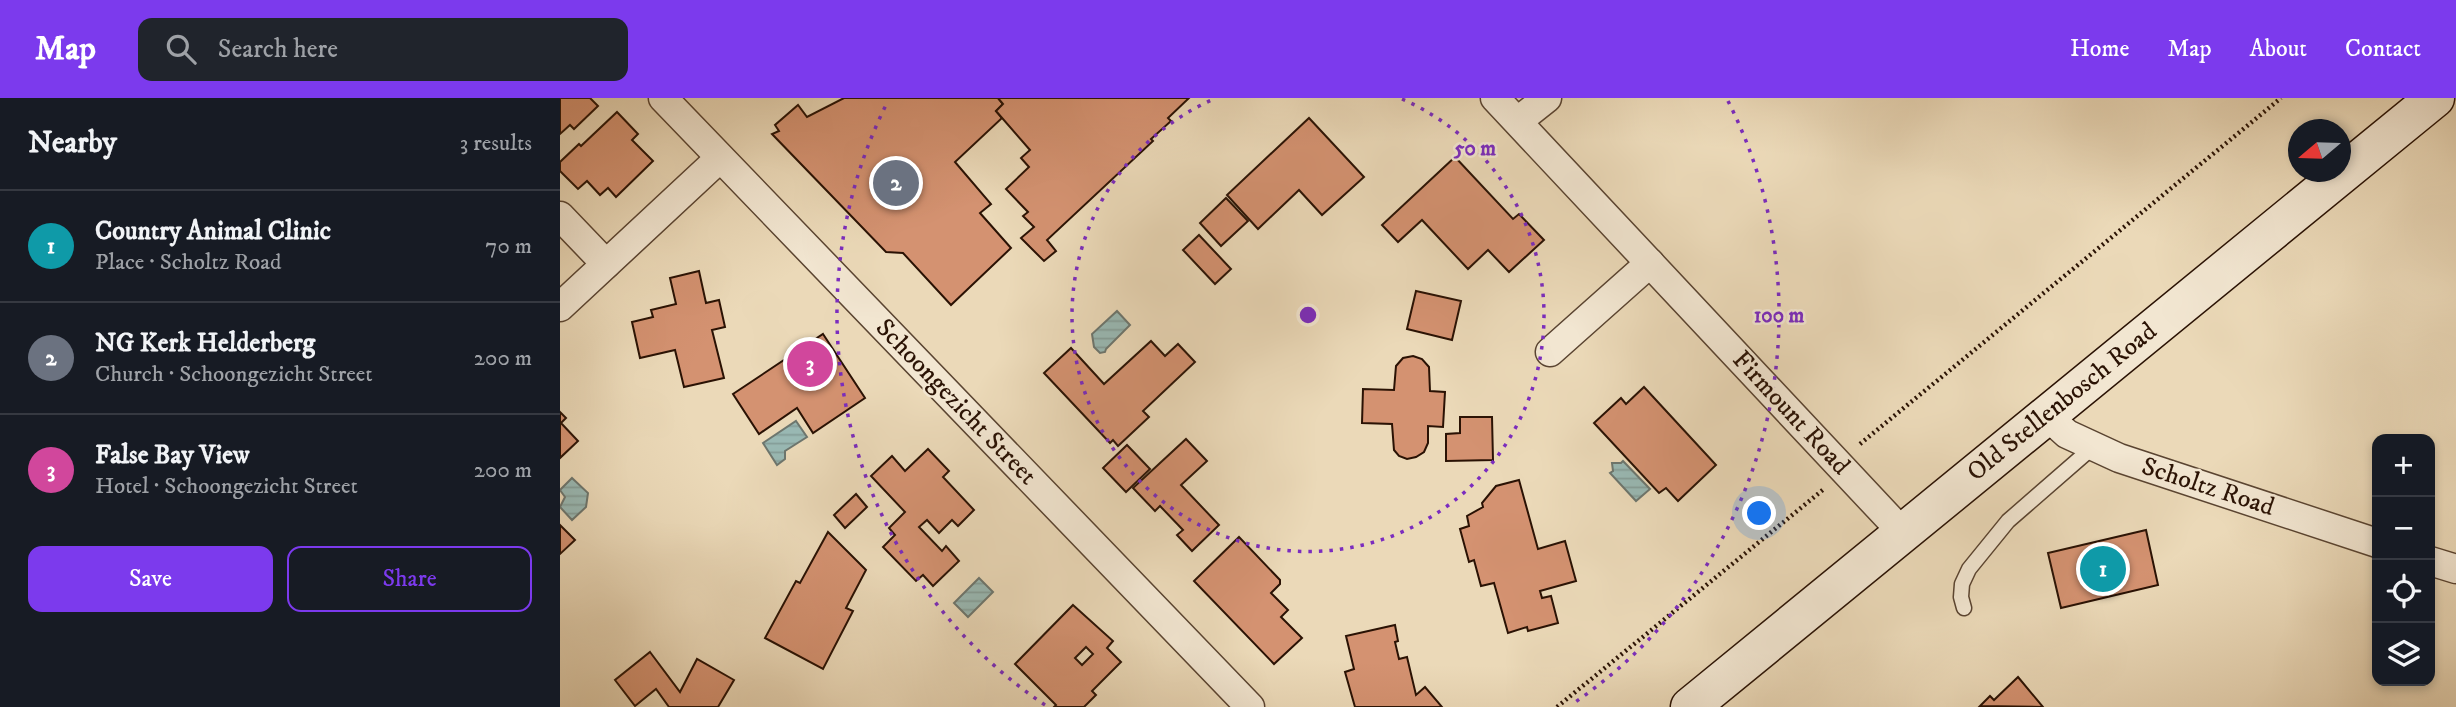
<!DOCTYPE html>
<meta charset="utf-8">
<style>
:root{--surface:#171b24;--page:#20242c;--text:#f1f3f6;--muted:#9ea1a6;--line:#363941;--accent:#7c3aed}
body{margin:0;font-family:"IM FELL DW Pica",serif;background:var(--page);color:var(--text)}
.controls{position:absolute;right:21px;bottom:21px;display:grid;overflow:hidden;border-radius:14px;box-shadow:0 4px 10px #0003}
.controls button{width:63px;height:63px;display:grid;place-items:center;padding:0;border:0;border-bottom:2px solid var(--line);background:var(--surface);color:var(--text);font:35px sans-serif}
.compass{position:absolute;left:1728px;top:21px;width:63px;height:63px;border-radius:50%;background:var(--surface);box-shadow:0 4px 10px #0003;rotate:251deg}
.you{position:absolute;left:1200px;top:416px;width:24px;height:24px;margin:-18px;border:5px solid #fff;border-radius:50%;background:#1a73e8;box-shadow:0 0 0 10px #1a73e833}
.badge{display:grid;place-items:center;width:46px;height:46px;border-radius:50%;background:var(--accent);color:#fff;font-size:23px;font-weight:700}
.pin{position:absolute;translate:-50% -50%;border:4px solid #fff;box-shadow:0 2px 7px #0006}
.list{margin:0;padding:0;list-style:none}
h2{display:flex;justify-content:space-between;align-items:center;height:91px;margin:0;padding:0 28px;font-size:30px}
h2 small{font-size:23px;font-weight:400;color:var(--muted)}
.list li{display:grid;grid-template-columns:46px 1fr auto;gap:21px;align-items:center;box-sizing:border-box;height:112px;padding:0 28px;border-top:2px solid var(--line)}
.list b{display:block;font-size:26px;white-space:nowrap}
.list p{margin:0;font-size:23px;white-space:nowrap;color:var(--muted)}
.list em{font-size:23px;font-style:normal;color:var(--muted)}
.actions{display:flex;gap:14px;padding:21px 28px}
.actions a{flex:1;padding:16px 0;border:2px solid var(--accent);border-radius:14px;text-align:center;font-size:24px;color:var(--accent)}
.actions .main{background:var(--accent);color:#fff}
.icon{flex:none;width:38px;height:38px;fill:none;stroke:currentColor;stroke-width:2;stroke-linecap:round;stroke-linejoin:round}
.map{position:relative;flex:none;width:1896px;height:609px;overflow:hidden}
header{display:flex;align-items:center;gap:42px;box-sizing:border-box;height:98px;padding:0 35px;background:var(--accent);color:#fff}
header strong{font-size:33px}
nav{display:flex;gap:38px;margin-inline-start:auto;font-size:24px}
.search{width:490px;height:63px;background:var(--page);display:flex;align-items:center;gap:18px;box-sizing:border-box;padding:0 24px;border-radius:14px;color:var(--muted);font-size:26px}
main{display:flex}
aside{flex:1;background:var(--surface)}
.map>svg:first-child{display:block}
.water{fill:url(#water-rules);stroke:#6d766e;stroke-width:2}
.building{fill:#d49271;stroke:#2a1204;stroke-width:2;fill-rule:evenodd}
.lines{fill:none;stroke-linecap:round;stroke-linejoin:round}
.lane-casing{stroke:#5a4431;stroke-width:17}
.street-casing{stroke:#5a4431;stroke-width:31}
.secondary-casing{stroke:#2a1204;stroke-width:41}
.path{stroke:#2a1204;stroke-width:4.5;stroke-dasharray:2 3.5;stroke-linecap:butt}
.lane{stroke:#f2e6d1;stroke-width:14}
.street{stroke:#f2e6d1;stroke-width:28}
.secondary{stroke:#f2e6d1;stroke-width:38}
.ring{fill:none;stroke:#7b2cbf;stroke-width:3.5;stroke-dasharray:3.5 7}
.labels{text-anchor:middle;dominant-baseline:central;stroke-width:5;stroke-linejoin:round;paint-order:stroke}
.street-label{font-size:26px;fill:#2a1204;stroke:#f2e6d1}
.centre{fill:#7b2cbf;stroke:#f2e6d1;stroke-width:3.5}
.ring-label{font-size:21px;text-anchor:middle;font-weight:bold;fill:#7b2cbf;stroke:#f2e6d1;stroke-width:5;stroke-linejoin:round;paint-order:stroke}
</style>
<header>
<strong>Map</strong>
<div class="search"><svg class="icon" aria-label="search" viewBox="0 0 24 24"><circle cx="10" cy="10" r="6"/><path d="M15 15l6 6"/></svg>Search here</div>
<nav><a>Home</a><a>Map</a><a>About</a><a>Contact</a></nav>
</header>
<main>
<aside>
<h2>Nearby<small>3 results</small></h2>
<ul class="list">
<li><span class="badge" style="background:#0f9aa8">1</span><div><b>Country Animal Clinic</b><p>Place · Scholtz Road</p></div><em>70 m</em></li>
<li><span class="badge" style="background:#6b7280">2</span><div><b>NG Kerk Helderberg</b><p>Church · Schoongezicht Street</p></div><em>200 m</em></li>
<li><span class="badge" style="background:#d1479c">3</span><div><b>False Bay View</b><p>Hotel · Schoongezicht Street</p></div><em>200 m</em></li>
</ul>
<div class="actions"><a class="main">Save</a><a>Share</a></div>
</aside>
<div class="map">
<svg width="1896" height="609" viewBox="0 0 1896 609">
<defs>
<pattern id="water-rules" width="6" height="5" patternUnits="userSpaceOnUse" patternTransform="scale(1.75)"><rect width="6" height="5" fill="#99b9b4"/><path d="M0 2.5h6" fill="none" stroke="#849e99"/></pattern>
</defs>
<rect width="100%" height="100%" fill="#ebd9b8"/>
<filter id="stains"><feTurbulence type="fractalNoise" baseFrequency=".00286" numOctaves="4"/><feColorMatrix values="0 0 0 0 .2 0 0 0 0 .09 0 0 0 0 .02 0 0 0 .5 -.17"/></filter>
<radialGradient id="worn" r=".72"><stop offset=".6" stop-color="#630" stop-opacity="0"/><stop offset="1" stop-color="#630" stop-opacity=".3"/></radialGradient>
<g class="water">
<polygon points="557,213 570,227 546,251 545,254 540,255 534,249 532,236"/>
<polygon points="236,323 247,339 225,353 225,361 217,367 203,345"/>
<polygon points="1063,363 1090,391 1076,403 1050,375 1053,373 1052,365 1061,365"/>
<polygon points="12,380 28,395 26,409 12,422 0,409 5,399 0,392"/>
<polygon points="419,480 433,494 408,519 394,505"/>
</g>
<g class="building">
<polygon points="0,0 30,0 38,8 14,31 10,27 0,36"/>
<polygon points="284,0 438,0 443,6 436,13 442,20 395,64 431,106 420,115 451,150 391,207 343,155 326,154 212,36 219,33 215,27 238,7 247,19"/>
<polygon points="438,0 629,0 608,20 611,23 591,41 593,43 487,142 496,153 484,163 461,140 474,129 463,118 468,114 446,91 469,69 461,60 470,52 436,13 443,6"/>
<polygon points="57,14 78,36 72,42 93,63 56,99 48,90 40,97 27,83 18,91 0,73 0,64 19,46 21,48"/>
<polygon points="749,20 804,79 762,117 739,92 698,131 667,97"/>
<polygon points="895,59 953,121 959,116 984,142 949,174 928,152 908,171 862,122 838,144 822,127"/>
<polygon points="666,100 688,123 661,148 640,125"/>
<polygon points="639,137 671,171 655,186 623,152"/>
<polygon points="139,173 146,205 159,202 165,229 152,232 164,280 124,289 115,252 80,260 72,224 93,219 91,212 116,206 110,180"/>
<polygon points="856,193 901,203 892,242 847,231"/>
<polygon points="263,236 305,300 253,335 237,310 199,336 173,296"/>
<polygon points="591,243 605,258 618,246 635,264 583,313 589,319 558,348 553,342 550,345 484,275 511,250 544,286"/>
<polygon points="853,258 862,261 869,269 870,293 885,294 883,329 868,328 868,345 864,354 856,359 847,361 839,358 834,352 832,326 802,325 803,291 834,292 836,268 843,260"/>
<polygon points="1084,289 1156,367 1118,403 1106,390 1099,395 1034,325 1061,300 1066,306"/>
<polygon points="0,314 6,320 1,325 18,343 0,360"/>
<polygon points="900,319 932,319 933,362 886,363 886,336 900,335"/>
<polygon points="626,341 647,363 621,387 659,427 632,453 617,437 623,432 600,408 595,413 573,390"/>
<polygon points="567,347 590,371 566,394 543,370"/>
<polygon points="368,351 389,373 383,379 414,412 398,428 392,422 379,435 367,422 359,429 382,453 386,448 399,463 373,488 363,477 356,483 323,449 335,437 329,430 345,414 311,378 332,358 345,373"/>
<polygon points="959,382 978,451 1005,443 1016,483 980,493 982,500 991,498 998,525 968,533 967,529 948,535 934,485 921,488 914,462 909,464 900,431 909,428 907,418 923,409 922,405 936,388"/>
<polygon points="296,396 307,409 285,430 274,417"/>
<polygon points="0,427 15,442 0,456"/>
<polygon points="1586,432 1598,487 1501,510 1488,455"/>
<polygon points="268,434 306,472 286,510 293,513 263,571 205,540 236,483 240,485"/>
<polygon points="679,439 720,482 720,486 711,495 728,512 721,519 742,540 714,566 634,483"/>
<path d="M513 507 553 543 547 550 561 564 532 593 536 597 524 609H494L496 607 455 566ZM526 549 533 556 522 567 515 560Z"/>
<polygon points="835,527 838,543 835,544 839,561 847,559 856,597 865,589 882,609 795,609 785,574 794,571 786,538"/>
<polygon points="90,554 120,594 137,561 174,582 158,609 109,609 96,591 75,608 55,582"/>
<polygon points="1458,579 1483,609 1420,608 1430,598 1434,602"/>
</g>
<g class="lines">
<defs>
<polyline id="lane" points="1404,510 1401,499 1402,486 1409,471 1448,423 1533,349"/>
<g id="street">
<polyline points="103,0 690,609"/>
<polyline points="935,0 1343,435"/>
<polyline points="958,23 987,0"/>
<polyline points="0,118 46,166"/>
<polyline points="0,209 160,60"/>
<polyline points="990,254 1090,165"/>
<polyline points="1486,317 1507,336 1559,360 1817,445"/>
<polyline points="1870,463 1896,471"/>
</g>
<polyline id="secondary" points="1130,609 1875,0"/>
</defs>
<use href="#lane" class="lane-casing"/>
<use href="#street" class="street-casing"/>
<use href="#secondary" class="secondary-casing"/>
<g class="path">
<polyline points="1300,346 1721,0"/>
<polyline points="997,609 1264,391"/>
</g>
<use href="#lane" class="lane"/>
<use href="#street" class="street"/>
<use href="#secondary" class="secondary"/>
</g>
<g class="ring">
<path d="M842 1A236 236 0 1 1 654 1"/>
<path d="M485 607A471 471 0 0 1 328 3M1168 3A471 471 0 0 1 1011 607"/>
</g>
<g class="labels">
<g class="street-label">
<text transform="translate(396 304) rotate(46)">Schoongezicht Street</text>
<text transform="translate(1502 304) rotate(-39)">Old Stellenbosch Road</text>
<text transform="translate(1231 315) rotate(47)">Firmount Road</text>
<text transform="translate(1648 389) rotate(18)">Scholtz Road</text>
</g>
</g>
<circle cx="748" cy="217" r="10" class="centre"/>
<g class="ring-label">
<text x="915" y="57">50 m</text>
<text x="1219" y="224">100 m</text>
</g>
<rect width="100%" height="100%" filter="url(#stains)"/>
<rect width="100%" height="100%" fill="url(#worn)"/>
</svg>
<div class="controls">
<button>+</button>
<button>−</button>
<button><svg class="icon" aria-label="locate" viewBox="0 0 24 24"><circle cx="12" cy="12" r="6"/><path d="M12 2v4M12 18v4M2 12h4M18 12h4"/></svg></button>
<button><svg class="icon" aria-label="layers" viewBox="0 0 24 24"><path d="M12 4l9 5-9 5-9-5zM3 14l9 5 9-5"/></svg></button>
</div>
<svg class="compass" viewBox="-18 -18 36 36"><path d="M0-13l5 13h-10z" fill="#e53935"/><path d="M0 13l5-13h-10z" fill="#9ea1a6"/></svg>
<div class="you"></div>
<div class="pin badge" style="left:1543px;top:471px;background:#0f9aa8">1</div>
<div class="pin badge" style="left:336px;top:85px;background:#6b7280">2</div>
<div class="pin badge" style="left:250px;top:266px;background:#d1479c">3</div>
</div>
</main>
